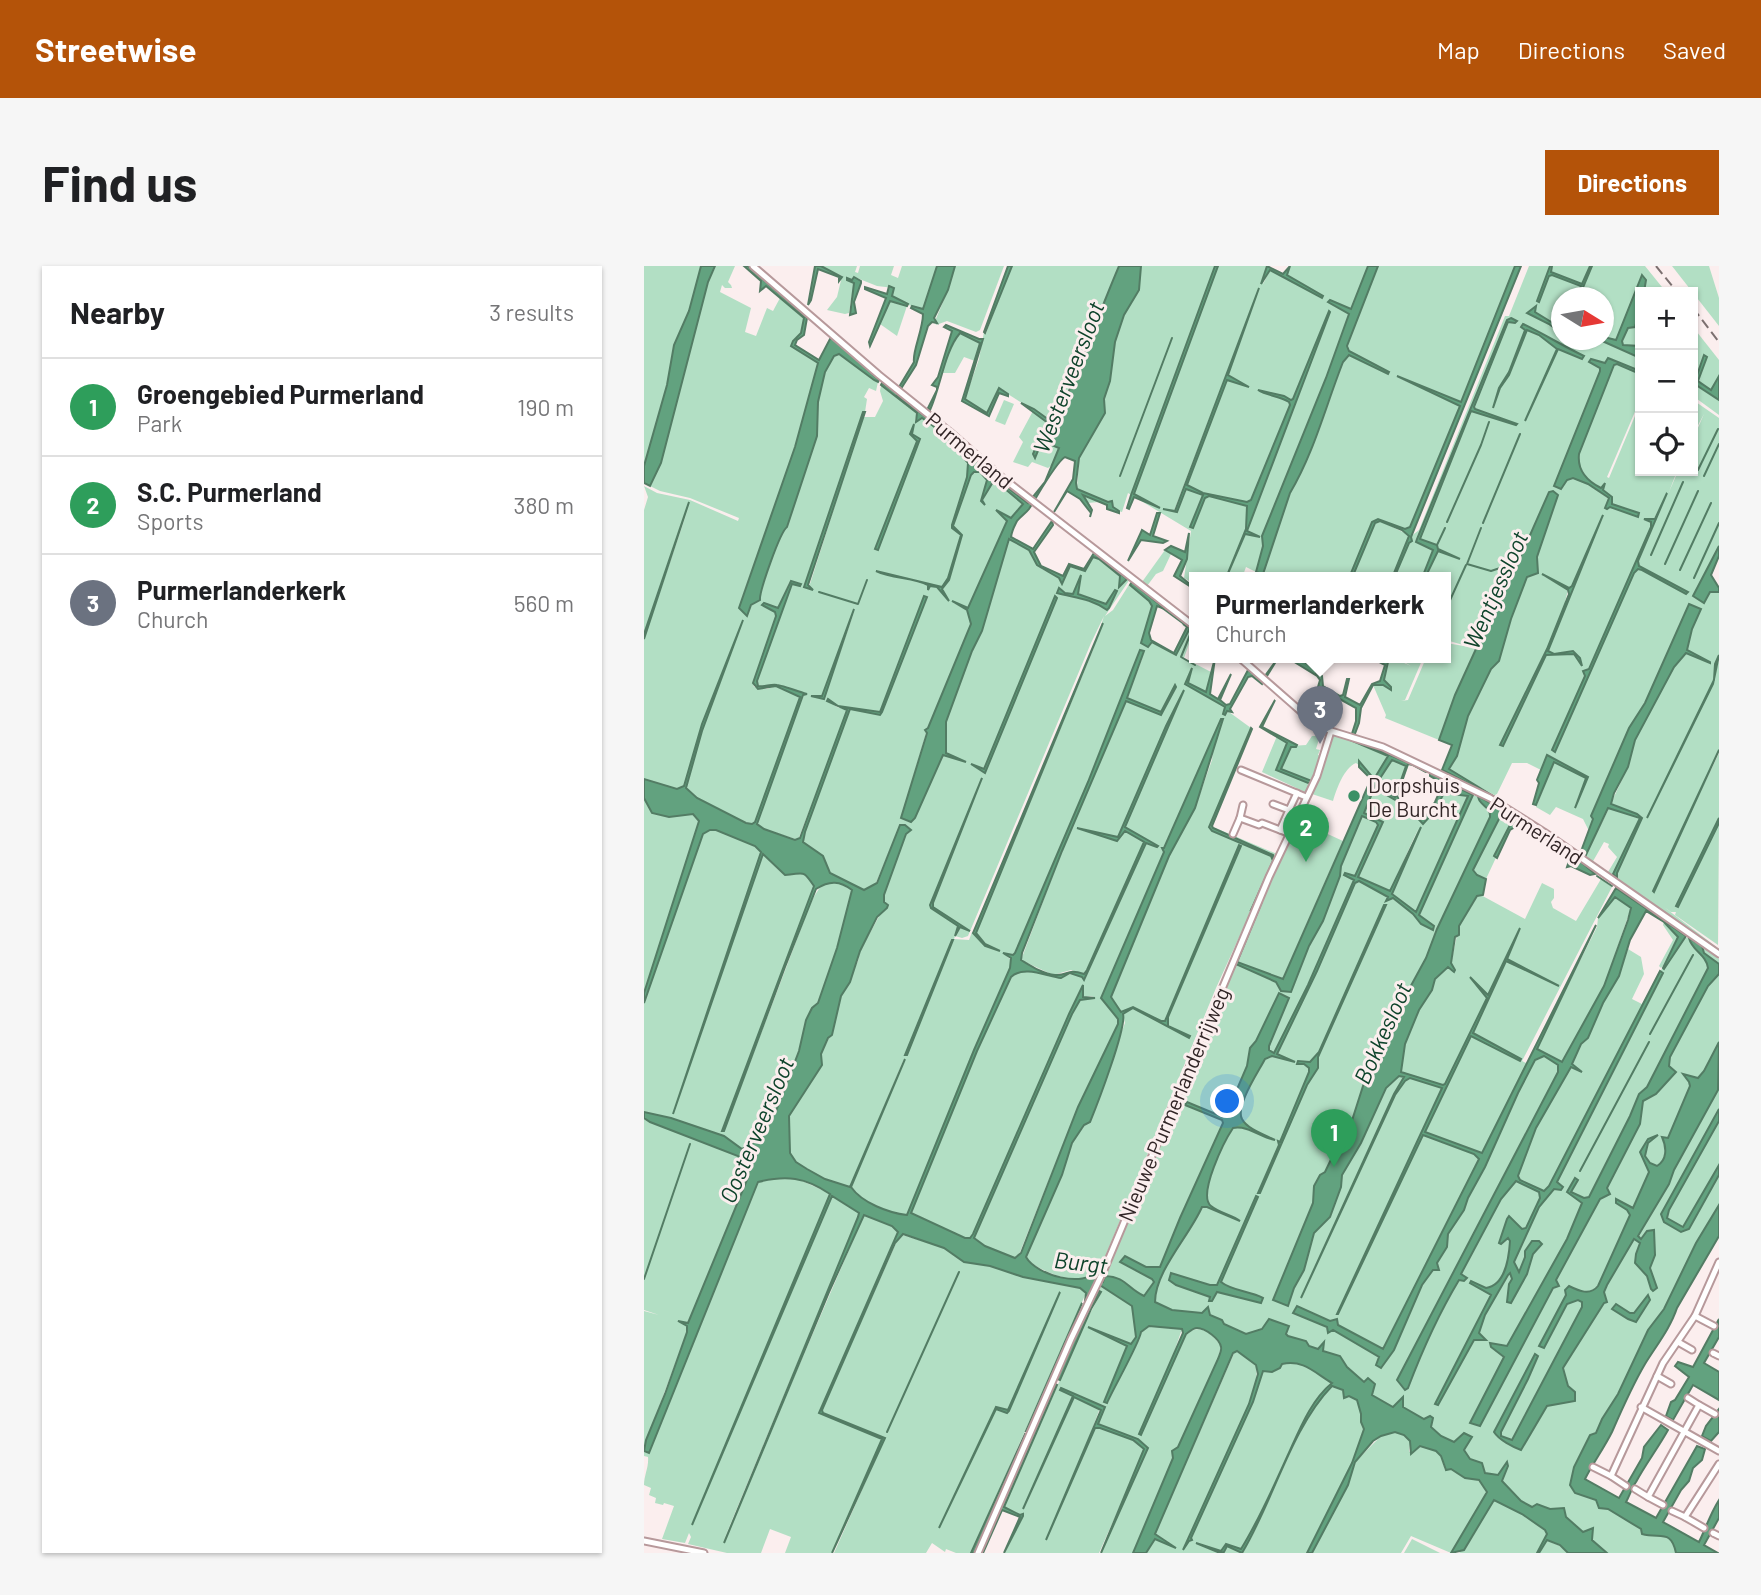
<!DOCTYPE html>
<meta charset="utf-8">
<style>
:root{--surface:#fff;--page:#f6f6f6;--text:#202124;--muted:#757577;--line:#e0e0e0;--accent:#b45309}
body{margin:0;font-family:Barlow,sans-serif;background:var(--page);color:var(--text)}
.controls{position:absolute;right:21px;top:21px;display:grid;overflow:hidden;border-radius:0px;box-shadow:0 2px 5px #0004}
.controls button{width:63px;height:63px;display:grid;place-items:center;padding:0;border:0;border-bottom:2px solid var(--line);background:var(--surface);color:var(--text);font:35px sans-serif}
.compass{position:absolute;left:907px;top:21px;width:63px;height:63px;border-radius:50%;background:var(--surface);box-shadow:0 2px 5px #0004;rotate:101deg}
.you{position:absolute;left:584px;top:836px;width:24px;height:24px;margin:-18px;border:5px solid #fff;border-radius:50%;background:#1a73e8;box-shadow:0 0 0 10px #1a73e833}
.badge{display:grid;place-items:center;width:46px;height:46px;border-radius:50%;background:var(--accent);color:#fff;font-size:23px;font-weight:700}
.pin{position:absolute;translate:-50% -58px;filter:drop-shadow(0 2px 4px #0008)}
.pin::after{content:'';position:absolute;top:37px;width:24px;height:21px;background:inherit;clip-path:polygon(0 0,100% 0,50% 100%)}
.popup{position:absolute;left:545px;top:306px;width:262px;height:91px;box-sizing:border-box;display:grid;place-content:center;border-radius:0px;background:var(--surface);filter:drop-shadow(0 2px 5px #0005);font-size:23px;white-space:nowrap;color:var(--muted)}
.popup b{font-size:26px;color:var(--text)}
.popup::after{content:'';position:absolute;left:50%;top:100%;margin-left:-14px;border:14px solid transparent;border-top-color:var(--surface)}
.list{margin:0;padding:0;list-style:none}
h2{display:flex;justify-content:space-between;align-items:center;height:91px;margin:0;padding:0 28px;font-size:30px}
h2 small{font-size:23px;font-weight:400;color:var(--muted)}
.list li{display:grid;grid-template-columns:46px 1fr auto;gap:21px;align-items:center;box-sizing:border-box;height:98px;padding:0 28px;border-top:2px solid var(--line)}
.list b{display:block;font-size:26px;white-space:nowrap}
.list p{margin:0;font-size:23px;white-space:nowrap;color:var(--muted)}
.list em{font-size:23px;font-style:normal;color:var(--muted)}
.icon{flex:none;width:38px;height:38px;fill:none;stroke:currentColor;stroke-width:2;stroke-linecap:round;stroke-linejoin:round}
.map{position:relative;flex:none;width:1075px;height:1287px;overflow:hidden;border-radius:0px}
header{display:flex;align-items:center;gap:42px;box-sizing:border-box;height:98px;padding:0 35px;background:var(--accent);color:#fff}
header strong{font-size:33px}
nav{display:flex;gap:38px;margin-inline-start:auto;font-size:24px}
.intro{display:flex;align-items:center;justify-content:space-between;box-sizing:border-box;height:168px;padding:0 42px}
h1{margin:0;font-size:49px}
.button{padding:18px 32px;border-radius:0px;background:var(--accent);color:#fff;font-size:24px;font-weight:700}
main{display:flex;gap:42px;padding:0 42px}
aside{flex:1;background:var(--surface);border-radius:0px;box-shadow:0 2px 5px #0004}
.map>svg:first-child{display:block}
.green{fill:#b2dfc4;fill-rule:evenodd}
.water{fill:#62a27f;stroke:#537c64;stroke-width:2}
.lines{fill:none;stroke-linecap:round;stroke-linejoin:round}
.stream{stroke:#537c64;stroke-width:2}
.minor-casing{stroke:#b7999b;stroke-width:9}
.minor{stroke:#fff;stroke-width:5}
.rail{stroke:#7c7070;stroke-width:2;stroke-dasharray:10 5;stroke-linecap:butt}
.poi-dot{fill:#3a9166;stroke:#fbeeee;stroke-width:2.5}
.labels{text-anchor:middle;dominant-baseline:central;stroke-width:6;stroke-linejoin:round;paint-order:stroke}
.street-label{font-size:21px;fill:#312526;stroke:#fbeeee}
.poi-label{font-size:21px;fill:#312526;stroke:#fbeeee;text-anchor:start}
.water-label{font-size:23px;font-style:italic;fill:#0e432b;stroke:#fbeeee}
</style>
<header>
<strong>Streetwise</strong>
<nav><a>Map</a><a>Directions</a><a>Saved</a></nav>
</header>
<div class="intro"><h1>Find us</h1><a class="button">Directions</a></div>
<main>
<aside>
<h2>Nearby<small>3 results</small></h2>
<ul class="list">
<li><span class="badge" style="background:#2e9e5b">1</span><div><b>Groengebied Purmerland</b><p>Park</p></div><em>190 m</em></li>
<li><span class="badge" style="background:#2e9e5b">2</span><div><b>S.C. Purmerland</b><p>Sports</p></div><em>380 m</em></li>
<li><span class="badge" style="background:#6b7280">3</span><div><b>Purmerlanderkerk</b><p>Church</p></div><em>560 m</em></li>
</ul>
</aside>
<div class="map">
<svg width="1075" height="1287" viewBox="0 0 1075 1287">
<rect width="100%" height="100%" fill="#fbeeee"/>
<g class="green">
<polygon points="0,0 57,0 45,45 30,79 23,119 0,200"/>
<path d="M72 0H91L84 16 87 19 88 22H81L78 19 76 26 107 42 101 66 112 70 123 42 129 45 136 32 160 53 157 67 149 75 147 80 174 97 151 181 98 332 103 349C106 339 113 334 117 325 126 306 127 275 143 261L173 170 174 136 181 106 190 90 195 88 234 116 232 125 225 122 220 131 223 133 221 146H219L162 319 165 321 219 151H231L239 135 236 125 237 119 273 147 271 155 277 152 281 154C300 168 321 185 327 208L336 206 343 214 337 236 349 215 353 213 354 218 380 237 367 252 352 245 363 255 324 342 308 336 323 344 327 358 283 464 257 552H271L299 489 322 496 302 487V456L328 385 338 365 362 277 365 273 386 284 398 303 416 312 418 318 426 300 441 305 449 291 455 293 477 310 475 321 483 313 461 295 486 313 461 350 469 344 488 314 505 330 488 317 486 319 505 335 508 340 497 377 508 376 532 389 545 362 541 356 550 364 540 392 567 406 563 426 544 417 548 402 541 418 581 441 579 447 585 446 607 462 567 560 633 588 572 722 461 991C457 997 453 1007 449 1010 435 1021 390 1004 382 991L418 909 428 877 443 856 481 757 479 748 489 742 545 771 524 759V751L596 580 521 755H517L489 741 477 747 467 731 525 590 551 542 568 494 569 483 579 454H577L457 732 474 753V758L434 841 374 991 371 992 341 980 330 972 428 747 436 734 450 730 439 731V719L329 968 326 972H321L267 947 333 785 367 711C380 699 402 710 417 712 425 708 433 705 440 714L502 577 513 581 481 561 540 424 474 571 473 573 434 561 473 574 481 565 500 576 443 704 440 708 427 704 409 709 377 694 418 585 415 584 371 687 369 689 361 688 368 695 366 702 330 784 263 949C244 947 218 937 207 922L258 801 260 793 206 921 181 913 163 903 152 896 146 887 145 850 178 798 177 788 185 772 188 769 197 730 214 695 216 685 238 645 240 629 262 568 256 559 232 617 220 624 186 607 179 590 159 576 161 566 206 443 236 449 238 446 283 331H280L236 446 194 440 183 434 193 441 204 444 154 574 120 563 113 558 159 429 163 428 133 419 114 420 113 415 148 318 145 317 134 342 120 337 119 339 131 346 132 350 109 417 110 421 123 423 132 420 156 431 111 556 108 558 103 557 53 532 42 522 58 465 99 354 58 458 40 520 33 523 0 513V373L46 237 0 368V244L4 231 0 220 13 227 46 234 94 255 95 252 46 232 16 225 6 220 17 197 64 16ZM270 159 268 168 276 174 233 283 231 282 273 175 268 171ZM211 343 180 433 167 430 178 431ZM460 350 449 384 331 669 328 666 325 674 310 673 315 660 287 642 286 639 337 513 289 637V641L316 661 311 670 318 672 324 670 447 377ZM496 384 498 393 483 432 517 446 520 442 517 449 482 435 447 517 444 515Z"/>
<polygon points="177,0 213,0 211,6 214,7 216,0 250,0 247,9 254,12 258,0 293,0 279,43 267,40 247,30 250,22 233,20 213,12 209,15 203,14 210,17 205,47 201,48 183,44 193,31 198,10"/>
<polygon points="311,0 360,0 336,64 332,66 303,55 292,59 291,55 304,24"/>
<polygon points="368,0 475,0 427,114 412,159 356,123 343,147 321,133 335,93 340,66 342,67"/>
<path d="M497 0H571L521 135 490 226 574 0H623L619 18 626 4 643 14H647L643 9 646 0H724L707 44 686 34 685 36 706 48 682 112 618 270 619 280 612 306 602 301 598 312H550V318L540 312 547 265 484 227 478 246 471 244 468 235 443 237 438 229 455 235 433 223 435 193 461 147 460 133 466 115 471 76 480 49 495 24ZM615 22 584 109 604 121 583 114 543 220 559 227 603 236 607 234 646 139 645 136C636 130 625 129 615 124L647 134 649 133 685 45 686 46 603 265 611 270 601 268 589 296 602 263 604 240 565 230 561 232 549 261 553 243 560 229 543 223 533 246 519 243 530 245Z"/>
<path d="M734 0H871L817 136 753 111 816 139 766 261 761 263 734 253 728 259 705 312H654L619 308 646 227C670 187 683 139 699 96L705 89 744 107V106L705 85 703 80Z"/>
<path d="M885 0H906L904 6 938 20 907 6 908 0H1001L1022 26H996V106L966 94 912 220 917 223 923 214 929 212 944 218 965 233 962 242 964 243 966 241 994 250 995 247 967 238V231L959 224 960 217 958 222C943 215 933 205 935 188L968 103 972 98 996 108V134L963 211 965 212 996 138V205H1033L1025 226 1034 205H1049V173L1060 148 1049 169V134L1075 152V280L1064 304 1059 337 1066 326H1075V389L1071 398 1070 413 1075 394V484L1009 625 1075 487V552L1034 640 1075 557 1074 679 1031 649 1032 646H1027L1020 641 1075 683V686L964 606 973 591 964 581 965 578 960 576 948 597 940 593 965 542 996 552 969 608 972 609 998 552 967 538 968 535 984 501 991 474 1030 401 1042 387 1066 397 1042 384 1048 363 1057 343 1045 339 1001 437 985 462 947 549 949 553 945 565 939 553 912 541 906 549 892 541 910 496 942 512 930 542 944 511 904 489 897 504 883 497H868L852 530 805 504 813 490 824 450 847 403 855 395 859 375 883 310 894 307 893 291 913 227 834 381 811 429 795 474 741 452 742 449 729 419H739L747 423 740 414 744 397 731 392H749L767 400 753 392H779L761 434 757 435 764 434 782 392H802V377L826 381 802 374V312H779L791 283 772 276 790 284 778 312H750L766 271 775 264 861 50H865ZM918 32H960V74H918ZM1023 228 994 296 995 300 1044 326 1042 327 998 304 994 303 989 307 911 485 908 484 941 410 939 405 945 403 1007 261V256L1001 253H1010ZM959 249 923 337 921 336 924 324 898 309 926 322 928 320Z"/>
<polygon points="1028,0 1065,0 1075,32 1075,60"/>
<polygon points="246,34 263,40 253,70 236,58"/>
<polygon points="1049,61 1075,94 1075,149 1049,130"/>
<polygon points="316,67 336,76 331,95 320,91 311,107 298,107 305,86"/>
<polygon points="360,134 370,138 361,159 351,155"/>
<polygon points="389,145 412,163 408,174 396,171 392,191 397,175 416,182 408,199 404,202 388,196 384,201 369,196 379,176 375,171"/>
<polygon points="736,255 765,269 748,312 708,312 731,257"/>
<polygon points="521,284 527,288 519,305 512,308 503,320 498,316"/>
<path d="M690 469C703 470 710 477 722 480 736 483 751 489 766 496L752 531 779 558 790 546 800 527 834 530 833 532 853 547 859 544 871 551 842 613 833 609 827 603 745 804 758 797 761 778 775 744 788 724 791 713 807 697 815 660 835 628 881 653 898 617 910 623V632L907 636 909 642 932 655 957 613 968 621 878 795 884 798 953 661 954 652 970 631 987 642 960 720 918 797 895 786 921 802 894 859 929 796 937 777 944 772 959 737 975 710 984 683 997 691 1000 708 988 733 998 738 1020 699 1017 702 1015 700 1029 674 1019 659 1020 656 1034 671 1045 672 1046 675 1059 684 1058 680 1075 693V954L932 1214 1055 1287H940L675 1094 559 1054 504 1045 457 1015 464 1003 653 554 699 575 638 714 715 546 719 548 734 516 715 496 716 500 712 497C700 502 693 522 689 535L668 528ZM775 561 748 626 754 637 749 632 715 615 717 614 746 625Z"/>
<polygon points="633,470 643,477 632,504 667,516 661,526 618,506"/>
<polygon points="668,470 676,470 672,483 676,484 674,489 677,490 682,473 668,513 662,514 637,503 647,480 662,479"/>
<polygon points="0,532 8,546 31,550 49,548 55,555 0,727"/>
<path d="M66 564C82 565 106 575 118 586L29 848 119 587 141 609C159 605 160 604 170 620L162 647C173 626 179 602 209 624L193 682 174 737 168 742 162 754 155 785 132 845 116 863 108 878 98 883 80 870 27 852 0 846V737L59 568ZM160 652H161L80 865 78 864Z"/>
<polygon points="0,852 94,890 100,897 105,909 44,1057 34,1055 43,1060 43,1066 0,1181 0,1045 15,1049 0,1044"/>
<path d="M147 910 185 927V930L48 1259 187 930 215 947 214 951 79 1276 220 949 248 960 254 966 175 1147 239 1173 188 1287H141L147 1271 126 1263 117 1287H83L44 1278 47 1271 45 1267 41 1277 18 1273 30 1240 20 1237 19 1239 11 1237 12 1232 5 1229 7 1222 0 1219C0 1209 5 1201 4 1191L0 1190V1185L5 1187 114 916Z"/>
<polygon points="256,968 300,982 320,996 346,1000 379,1011 436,1022 442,1027 327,1287 312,1287 302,1283 301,1286 288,1277 282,1287 190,1287 241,1172 179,1147 178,1144"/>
<path d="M456 1019 488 1040 492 1071 491 1075 486 1078 444 1060 483 1080 460 1135C468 1121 496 1078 497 1066L505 1060 538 1063 527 1095 495 1169 542 1068C556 1057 568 1067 577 1080L574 1093 534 1182 528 1185 529 1192 489 1287H457L504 1182 494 1173 454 1158 460 1141 417 1122 429 1130 380 1243 430 1131 456 1142 444 1174 451 1162H456L489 1174 501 1184 455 1287H361L379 1250 360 1241 441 1057 457 1027 441 1049Z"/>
<path d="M591 1085 596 1086 612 1099C617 1130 590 1168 581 1197L609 1136 619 1104 629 1106 636 1102 638 1098C660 1092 670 1107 688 1116 666 1135 655 1165 643 1191 629 1222 615 1254 597 1284L584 1278 578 1286 553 1277 576 1287H502L511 1273 530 1280 511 1268Z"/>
<path d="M688 1120 699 1124 700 1131 705 1130 713 1134 717 1148V1156L720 1163 708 1197 663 1287H578L583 1280 599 1286C630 1235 646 1164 688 1120Z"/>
<path d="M751 1166 760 1169 766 1175 765 1186 776 1179 792 1185 797 1190 801 1204C816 1202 838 1213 843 1226L807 1287 767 1270 757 1287H668L704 1219 711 1196 737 1170Z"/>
<polygon points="850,1234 878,1248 901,1264 903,1267 893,1287 815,1287 822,1282"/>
<polygon points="768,1273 796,1287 760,1287"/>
<polygon points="902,1274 916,1280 924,1287 895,1287"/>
</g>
<g class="water">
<polygon points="57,0 71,0 64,16 17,197 6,220 0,217 0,200 23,119 30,79 45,45"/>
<path d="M100 0H104L163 52 160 69 153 74 151 79 175 94 187 71 235 114 234 116 230 114 195 88 190 90 181 106 174 136 173 170 143 261C136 266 115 326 116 334L107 339 103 350 95 342 151 181 174 97 147 80 149 75 157 67 160 52 122 20 116 25 117 15Z"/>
<polygon points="171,0 177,0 198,11 195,15 195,11 174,3 167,34 164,39"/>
<path d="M293 0H311L304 24 290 52 293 57 288 56 284 60 272 99 253 129 305 169 353 213 349 216 338 234 341 239 337 235 343 214 336 206H330L327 209 309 260 318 269 305 314 298 323 305 335 293 321 286 320 284 324V319C269 311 249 313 232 305L298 321 304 312 317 269 308 262V259L323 211 324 197C310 180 297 164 278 152L272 156 273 147 237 119 238 117 252 126 270 96C268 86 279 64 279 48L267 42 268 40 279 43Z"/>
<polygon points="364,0 368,0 341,67 340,66"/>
<path d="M475 0H497L495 24 480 49 471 76 466 115 460 133 461 147 435 192 432 217 433 223 464 236 468 235 469 241 475 245V247L463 243V239L439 229 448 244 446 251 447 247 436 233 423 225 410 246 429 213 431 195 421 191C411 197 393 231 385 243 382 247 377 250 373 255 370 261 368 264 367 271L389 283 408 255 409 259 390 286 397 300 419 310 425 298 440 303 450 287 483 313 475 321 476 310 455 293 449 291 441 305 426 300 418 318 415 312 393 299 385 284 365 273 338 365 328 385 302 456V487L322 496 299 489 271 552 267 556 257 552 283 467 281 464 284 462 327 358 323 344 308 335 324 342 363 255 352 244 367 252 379 238 354 217 355 215 384 237 401 216 415 182 398 175 391 192 389 188 396 171 408 174 412 163 377 137 390 143 412 159 415 156C422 127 434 102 445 75 455 49 464 26 475 0Z"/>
<polygon points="571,0 574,0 490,228 516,242 490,231 485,243 483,242 487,229"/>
<polygon points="623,0 639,8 646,0 643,9 679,30 678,32 626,4 617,18"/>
<path d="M724 0H734L703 80 705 85 745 106 744 108 705 89 699 96C682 139 670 187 646 227L619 308 612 306 619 280 618 270 682 112 705 48 684 36 686 34 707 43Z"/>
<polygon points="871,0 877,0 767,271 768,275 765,277 750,312 748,312 765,270 758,264 736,255 731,257 708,312 705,312 728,256 734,253 761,263 766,261 816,140 753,110 817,136"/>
<polygon points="906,0 908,0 907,6 938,18 946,0 948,0 935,31 933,31 937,20 908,9 905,10 895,36 893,35"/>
<polygon points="998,9 1002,14 1000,26 996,26 996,42 991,61 984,62 978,75 979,79 996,80 996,92 956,74 960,74 960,71 972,74"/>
<polygon points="210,11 217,15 217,17 210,36 212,47 206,49 210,17 203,14 203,12 208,14"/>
<polygon points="245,20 250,22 248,30 264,38 263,40 246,35 226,80 225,76 242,32 221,23 221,21 243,28"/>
<path d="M615 22 584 109 605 121 583 114 543 219 559 227 603 236 607 234 646 139 645 136C636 130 623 130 614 124L640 130 647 134 649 133 685 45 686 46 603 265 616 271 601 268 582 312 602 263 603 240 565 230 561 232 549 262 546 261 559 229 542 223 533 246 519 243 531 245Z"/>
<polygon points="892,40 891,46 917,62 917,67 905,58 883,47"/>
<polygon points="867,52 873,55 871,57 864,56 830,141 831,143 873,158 872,159 827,145 776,273 793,279 794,283 816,293 794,285 781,312 778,312 789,284 772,276 773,273 863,54"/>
<path d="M879 58C900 68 919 80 940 90L938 93 914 83 881 155 913 83 895 69 883 64 865 109 856 122 849 142 855 122 865 106 881 64 877 61Z"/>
<path d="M302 59 335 73H339L321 133 343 147 355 122 364 128V130L355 127 345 150 318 135 336 77 316 67C300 86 297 120 286 144L284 142 293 124V121L288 119 294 111 308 65 300 61Z"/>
<polygon points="1060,89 1063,91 1054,115 1067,124 1075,110 1075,134 1049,117 1049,112 1052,112"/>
<path d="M964 92 996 105V108L973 98 970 99 935 188C933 205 943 215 957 222L961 217 959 224 968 231V238L995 247 994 251 966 241 963 243 961 242 965 232 944 218 929 212 923 214 917 223 910 220 956 105V102L945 96 947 93 961 97Z"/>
<polygon points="219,146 221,146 164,319 169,324 160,321"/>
<polygon points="270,158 268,168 276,173 234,284 231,283 273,175 266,168"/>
<polygon points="909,225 914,229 893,291 894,307 883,311 867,353 855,395 847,403 824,450 813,490 805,503 851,531 798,504 808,479 795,474 811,429 868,304 872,301 905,226"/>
<polygon points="1023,227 994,295 995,300 1044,326 1042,328 998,304 994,303 990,307 911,486 908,484 941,410 939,405 945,403 1007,261 1007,256 1000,253 1011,253"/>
<polygon points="45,236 0,373 0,368"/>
<polygon points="513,247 516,247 509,270 523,275 519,277 497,274 484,295 498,264 506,269"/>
<polygon points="959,249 904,385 910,388 929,385 936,392 938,400 930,388 902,389 859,480 856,479 903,383 925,328 924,324 898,308 925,322 928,320"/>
<polygon points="545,267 543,293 536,310 548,320 550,319 550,323 530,310 538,294 521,284 527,280 541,286"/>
<polygon points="1075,280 1075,290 1067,309 1075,322 1075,326 1066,326 1060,337 1049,330"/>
<path d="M437 309 434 328 462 338 471 324 473 325 465 342 463 344C446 332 432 332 413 327L415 322 421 327 429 328Z"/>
<path d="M147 315 157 318 156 320 148 318 113 415 114 420C121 421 126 418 133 419 137 419 159 427 163 428L159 429 113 558 120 563 151 574 156 572 203 444 183 435 184 433 194 440 236 446 280 330 283 331 238 446 236 449 206 443 161 566 159 576 179 590 186 607 220 624 233 617 256 559H261L267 564 262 568 240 629V636L244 639 243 642 233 651 216 685 206 716 197 730 188 769 184 772 177 788 178 799 145 850 146 887 152 896 163 903 181 913 206 921 261 793 207 921C218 937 245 947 263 949L330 784 366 702 367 692 359 687 369 689 371 687 444 516 496 384 500 385 483 432 517 446 531 419 532 421 517 449 482 435 418 585 378 687 377 694C387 700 399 708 411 709 425 710 422 702 440 708L443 704 500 576 481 565 473 575 433 562 474 571 522 460 540 424 481 561 514 580 513 581 502 577 440 714 438 711 426 707 417 712C402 710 380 699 367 711L333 785 267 947 321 972H326L329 968 425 748 439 719V731L451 732 436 734 428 748 330 972 341 980 371 992 377 987 434 841 474 758V753L457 732 520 586 518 582H520L577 453H579L551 542 525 590 467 731 477 746 489 741 517 755H521L595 579 597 580 524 751V760L546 770 545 772 489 742 479 748C483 761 453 839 446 856L440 859 428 877 418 909 382 991C392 1009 441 1023 453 1004V1014L459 1016 461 1010C482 1011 483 1022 500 1030L510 1016 508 1013 476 996 481 990 502 1001H516L536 952 579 857 578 854 541 839 543 836 579 851 582 849 603 800 606 782 612 775 635 727 645 732 625 780V784L630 787 664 719 710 614 700 609 701 607 711 610 734 559 732 556 718 550 697 600 696 610 679 655 665 680 647 726 637 725 632 716 592 698 587 708 615 638H617L593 696 639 713 727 513 715 501V495L730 513 744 490 706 474 712 455V442L674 421 676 414 673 410 644 392H655L672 404V408L678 410 679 420 696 430 699 429 703 413H705L701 431 716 439 728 418 736 415 741 399 728 392 744 396 740 414 747 421V424L739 419H729L717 442 715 457 709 473 769 499 764 498 753 530 756 534 755 536 734 524 735 521 751 531 762 500 748 494 731 520 720 547 739 556 714 611 746 625 777 561 748 628 772 646 824 530 800 527 790 546 779 558 768 546 780 553 791 536 799 518 786 510V507L829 529 775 649 790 660 789 664 777 658 769 648 749 632 742 635 744 631 715 615 711 617 673 705 633 788 651 796 628 790 621 793C615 805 591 840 598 853 603 863 621 869 631 874 618 872 604 859 589 862 581 874 553 929 567 940 575 947 589 949 596 955L563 941H558C546 969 511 1005 511 1036L528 1044 558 1047 564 1041 566 1049 578 1054 580 1058 602 1068 618 1063 625 1053 645 1060 642 1068 644 1070 662 1075 665 1080 674 1083 680 1076 679 1085 696 1090 703 1101 720 1116 724 1112 731 1118 728 1129 749 1141 759 1131V1141L780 1153 786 1150 789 1152 787 1161 797 1170 810 1176 820 1167 828 1171 820 1184 826 1193 838 1197 841 1207 854 1209 863 1196 864 1200 858 1215 877 1235 888 1241 893 1238 906 1243 920 1242 922 1251 939 1266 949 1262 948 1274 963 1287H924L916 1279 903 1274 895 1287H893L903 1268 901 1264 878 1248 850 1234 820 1284 807 1287 843 1226 835 1214 821 1212 807 1203 802 1204 797 1190 792 1185 776 1180 767 1188 766 1175 760 1169 751 1166 737 1170 729 1175 711 1196 704 1219 668 1287H663L708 1197 720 1163 717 1156V1148L713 1134 705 1130 700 1132 699 1124 688 1120C647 1162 629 1236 598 1287L583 1280 580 1286 576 1287 552 1277 577 1285 582 1278 597 1283C615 1254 629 1222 643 1191 655 1165 666 1135 688 1117 671 1107 659 1093 638 1098L636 1102 628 1106 619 1105 609 1136 547 1272 548 1274 545 1275 539 1284 605 1138 614 1108 612 1099 593 1085 589 1087 511 1268 532 1282 511 1273 502 1287H489L529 1192 528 1185 534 1181 574 1093C575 1090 578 1084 577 1081 576 1073 561 1062 553 1062 549 1062 546 1065 542 1068L497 1169 495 1168 539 1067 538 1063 505 1060 497 1066C496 1076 469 1123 463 1137L460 1136 483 1080 444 1061 487 1078 492 1071 488 1040 451 1016 441 1035 442 1027 436 1022 379 1011 346 1000 320 996 300 982 259 968 251 977 178 1144 179 1147 241 1172 188 1287 238 1173 175 1147 254 966 248 960 220 949 185 1026 80 1277 214 951 215 947 188 930 48 1259 186 928C161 911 142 909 114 916L5 1187 0 1185 2 1174 21 1128 43 1066V1060L34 1055 44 1057 105 909 100 897 94 890 6 856 0 852V846L27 852 80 870 98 883 108 878 116 863 132 845 155 785 162 754 168 742 174 737 193 682 208 624C196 615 186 614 172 623L141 701 80 865H78L170 620C158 602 160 608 141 609L119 588 29 848 117 586 111 580 72 564H66L59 568 0 737V727L55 555 49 548 25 551 8 547 0 532V513L33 523 40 520 58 458 99 354 58 465 42 522 53 532 102 557 108 558 111 556 156 431 132 420 114 423 109 417 132 350 131 346 118 339 120 337 134 342Z"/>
<polygon points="488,316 521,343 513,340 505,367 507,374 530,387 543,361 539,358 546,362 532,389 508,376 504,381 497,377 508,340 505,335 486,319"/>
<polygon points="411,330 413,332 341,507 327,498 340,503"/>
<polygon points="1045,338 1057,343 1048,363 1043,384 1066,396 1066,397 1042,387 1030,401 991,474 984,501 970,527 967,538 993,548 998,552 973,607 973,612 969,608 996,552 964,542 940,593 936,588 949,553 947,550 985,462 1001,437"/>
<polygon points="210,343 180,433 167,430 178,430"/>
<polygon points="459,357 332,667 341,678 356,685 341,680 329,667"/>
<polygon points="1075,389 1069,418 1003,552 1070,414 1071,398"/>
<polygon points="571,392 566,428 574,433 587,408 576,434 582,439 586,438 604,404 618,414 634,392 618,418 608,410 604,411 586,443 588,446 583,445 581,449 579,448 581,441 541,418 548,402 544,417 562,426"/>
<polygon points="631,434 618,461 653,479 652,481 647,481 637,503 668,515 664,517 632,504 643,477 616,461"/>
<polygon points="607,462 608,463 568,560 569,562 629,589 630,595 609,644 607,644 629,595 627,590 568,565 565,561"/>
<polygon points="1075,484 1010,626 1009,625"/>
<polygon points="903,489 944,511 931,542 942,512 910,496 892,539 889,538 895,517 893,514"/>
<polygon points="338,512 289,637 289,641 326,665 316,661 311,670 314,660 287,642 286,639"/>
<path d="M834 530C869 550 901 574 935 596L936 595 951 608 946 609 927 600 923 601 926 592 903 574 875 559 866 564 853 592 850 590 868 555 858 547 829 604 833 609 842 613 839 629 833 630 815 660V669L811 671 807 697 811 704 810 706 804 701 791 713 788 724 775 744 761 778 757 806 799 819 801 818 843 732 826 711 844 729 876 662 863 693 915 720 862 695 829 767 877 793 876 795 827 770 781 866 838 887 952 659 893 783 918 796 960 720 984 654 987 642 971 631 954 652 972 622 1042 670 1020 703 1019 702 1034 671 1020 656 1002 645 986 674 975 710 959 737 944 772 937 778 928 798 938 806 927 801 892 862 874 910 876 914 900 925 905 920 1016 705 1019 707 913 916 919 921 917 924 910 923 895 941 870 996 875 1006 881 991V985L888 975H895L898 978 889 988 883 1008 867 1037 863 1036 865 1018 868 1013 866 1007 864 1009 841 1049 835 1067 842 1074H830L794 1139 791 1138 847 1029 826 1017 827 1015 842 1022C862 1019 865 991 866 975L864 972 857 978 855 977 863 953 865 950 878 963 882 962 896 932 895 926 872 915 857 933 817 1008 823 1012 820 1015 815 1014C794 1049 778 1085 764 1122L761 1124 753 1114 914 806V799L900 790 891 794 874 827 841 901 824 932 820 944 804 968 803 981 793 997 795 1004H789L778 1019 750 1084 737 1102 732 1099 735 1091 689 1064 684 1067 683 1061 649 1047 653 1040 686 1055 693 1053 694 1059 739 1083 835 893 830 888 779 869 694 1048H693L798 822 766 812 761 815 751 829 657 1032 750 828 760 811 755 810 742 822 717 877 698 909 697 921 686 951 670 967 660 1004 650 1022 644 1040 629 1034 669 937 670 920 676 909 681 906 691 885 704 867 720 817 735 793 757 738 782 692 793 663 846 551C847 540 834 539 834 530Z"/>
<polygon points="1075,552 1075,557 1034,641 1032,640"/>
<polygon points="740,639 742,639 674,791 674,802 663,819 616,927 614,927 635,879 634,875 636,876 665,806 665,802 660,798 653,798 654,795 666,796 675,786"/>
<path d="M1045 672 1058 680 1060 687 1075 698V708L1064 720 1026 791 1025 800 1032 806 1012 828 999 835 996 858 963 922 966 928 956 933 912 1014 915 1020 909 1022 836 1160 826 1157 860 1091 847 1081 846 1077 863 1080 923 973 938 937 923 926 931 912 934 914 927 926 940 932 945 931 986 850 995 828 1003 821 1064 702C1062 688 1048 685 1045 672Z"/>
<polygon points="308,674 309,674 263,789 261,789"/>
<path d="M1075 776 1074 824 1030 904 1025 918 994 970 997 973 1003 965 1010 964 1011 989 1006 1002 1013 1022 1009 1025 1007 1023 1003 1010 991 997 992 988 996 977 990 973 963 1019 960 1026 963 1036 960 1037 919 1102 924 1120 931 1126V1135L903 1140 877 1184C869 1181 855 1174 850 1166L891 1088 894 1090 884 1113 857 1166V1170L868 1174 938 1041V1036L934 1034 923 1038 900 1082 895 1080 922 1029 921 1024 925 1020C935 1025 946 1030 954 1020L986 949 983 944 972 937V933L989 942 1005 906 996 886 1004 873 1014 869 1004 877 1001 890 1006 897 1013 900C1023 894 1023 882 1018 871L1024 872 1046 820 1045 816 1039 808 1054 812 1060 805Z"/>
<polygon points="1075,843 1075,855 1025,944 1023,952 1039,961 1075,899 1075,909 1045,963 1037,966 1020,956 1017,948"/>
<path d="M612 930 614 931 577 1016C588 1025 606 1025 619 1032L617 1037 573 1026 568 1035H565L566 1031 532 1019 525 1014 527 1007 566 1019H573Z"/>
<path d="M1075 939V970L1033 1042C1026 1063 1012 1080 1001 1098 988 1120 978 1143 968 1166 960 1182 949 1197 941 1213L975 1232 998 1192 1000 1181 1017 1159 1024 1164C1014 1182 1001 1199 992 1216 988 1221 986 1229 982 1236L1012 1252 1053 1180 1061 1183 1058 1194 1049 1202 1045 1215 1037 1224 1019 1256 1055 1276C1062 1262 1066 1248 1075 1234V1252L1060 1279 1074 1287H1032C1027 1263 1017 1273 998 1268L997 1263 964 1243 955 1242 952 1234 931 1227 926 1219 930 1201 946 1169 952 1167 958 1153 974 1128 1004 1064 1020 1043 1052 977Z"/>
<polygon points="455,1025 457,1026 447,1043 416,1114 413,1113 441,1049"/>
<polygon points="416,1026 365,1145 363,1147 352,1143 295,1262 352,1141 364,1144"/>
<polygon points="1004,1029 1006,1034 992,1056 984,1053 968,1043 972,1038 986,1047 990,1047"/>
<polygon points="438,1037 387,1159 384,1165 382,1165"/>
<polygon points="1075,1053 1075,1071 1060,1097 1075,1106 1075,1134 1049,1119 1029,1154 1022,1150 1027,1136 1031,1134 1045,1111 1031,1100 1034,1096 1049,1101"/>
<polygon points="411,1118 413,1119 360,1241 376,1249 379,1248 379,1250 360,1287 376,1251 358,1244 339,1287 337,1287"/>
<polygon points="417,1122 461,1141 454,1158 494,1173 504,1182 457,1287 500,1183 489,1174 456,1162 451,1162 402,1274 457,1144 430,1131 379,1243 429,1130 416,1124"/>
<polygon points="1075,1143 1075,1166 1067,1175 1058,1170 1062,1160"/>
<polygon points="381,1168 383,1169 381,1173 330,1287 327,1287"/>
</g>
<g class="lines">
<g class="stream">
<polyline points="1054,204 1074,163"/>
<polyline points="476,210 528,72"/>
<polyline points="1060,210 1075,178"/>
<polyline points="803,256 837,179 845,156"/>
<polyline points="839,257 876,168"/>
<polyline points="837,262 823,298 847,305 859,301 863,302"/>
<polyline points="793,279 801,262"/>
<polyline points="1007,289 1039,216"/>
<polyline points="1021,298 1054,225"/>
<polyline points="1036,304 1067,237"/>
<polyline points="1050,312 1075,257"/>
<polyline points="175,326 214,338 223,314"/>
<polyline points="517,341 540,358"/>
<polyline points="802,343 822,299"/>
<polyline points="548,364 537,391 551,399"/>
<polyline points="769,499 782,506"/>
<polyline points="953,610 968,620"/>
<polyline points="1006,768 1049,689"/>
<polyline points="936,905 1005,776"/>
<polyline points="0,1013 46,878"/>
<polyline points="243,1166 315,1006"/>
</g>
<defs>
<g id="minor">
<polyline points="109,0 235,109 306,166 355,209 550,360"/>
<polyline points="596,392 669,456 687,465 739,481 846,532 900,566 1075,688"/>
<polyline points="597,504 662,531"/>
<polyline points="629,538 645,544 636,564"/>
<polyline points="599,539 596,552 615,559 618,557 644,567"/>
<polyline points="645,544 653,527"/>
<polyline points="589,568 596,552"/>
<polyline points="1051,1050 1070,1060"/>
<polyline points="1034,1076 1048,1084"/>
<polyline points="1069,1087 1075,1090"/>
<polyline points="1013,1110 1027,1118"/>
<polyline points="1044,1132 1055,1139"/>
<polyline points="997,1141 1075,1185"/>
<polyline points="949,1201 967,1210"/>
<polyline points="982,1220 967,1210 1019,1097 1051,1050 1075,996"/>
<polyline points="991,1223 1004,1231"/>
<polyline points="1019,1239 1004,1231 1055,1139 1071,1148"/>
<polyline points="1028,1245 1041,1251"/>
<polyline points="1060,1262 1041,1251 1075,1198"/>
<polyline points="1069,1267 1075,1270"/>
<polyline points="0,1275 60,1287"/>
<polyline points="334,1287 427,1073 460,1004 625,611 673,510 687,465"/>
</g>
</defs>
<use href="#minor" class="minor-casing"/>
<use href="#minor" class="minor"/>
<g class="rail">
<polyline points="1012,0 1033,26"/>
<polyline points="1049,42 1075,76"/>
</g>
</g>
<circle class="poi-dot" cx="710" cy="530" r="7"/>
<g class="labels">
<g class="street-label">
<text transform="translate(326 184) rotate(40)">Purmerland</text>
<text transform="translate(893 564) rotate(33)">Purmerland</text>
<text transform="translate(529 838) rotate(-67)">Nieuwe Purmerlanderrijweg</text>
</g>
<g class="poi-label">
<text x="724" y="518">Dorpshuis<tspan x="724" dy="24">De Burcht</tspan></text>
</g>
<g class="water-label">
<text transform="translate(424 111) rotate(-69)">Westerveersloot</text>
<text transform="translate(851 324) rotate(-66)">Wentjessloot</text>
<text transform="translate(738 767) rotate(-66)">Bokkesloot</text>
<text transform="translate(112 864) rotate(-67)">Oosterveersloot</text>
<text transform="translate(437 996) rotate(7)">Burgt</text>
</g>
</g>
</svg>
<div class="controls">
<button>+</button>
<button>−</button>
<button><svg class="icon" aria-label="locate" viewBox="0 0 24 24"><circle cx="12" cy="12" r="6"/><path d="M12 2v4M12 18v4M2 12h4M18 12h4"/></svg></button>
</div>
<svg class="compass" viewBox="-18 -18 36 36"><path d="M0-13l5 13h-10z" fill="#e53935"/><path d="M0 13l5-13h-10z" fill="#757577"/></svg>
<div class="you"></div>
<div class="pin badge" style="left:690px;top:901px;background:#2e9e5b">1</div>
<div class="pin badge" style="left:662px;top:596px;background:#2e9e5b">2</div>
<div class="pin badge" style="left:676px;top:478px;background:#6b7280">3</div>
<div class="popup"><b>Purmerlanderkerk</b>Church</div>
</div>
</main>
